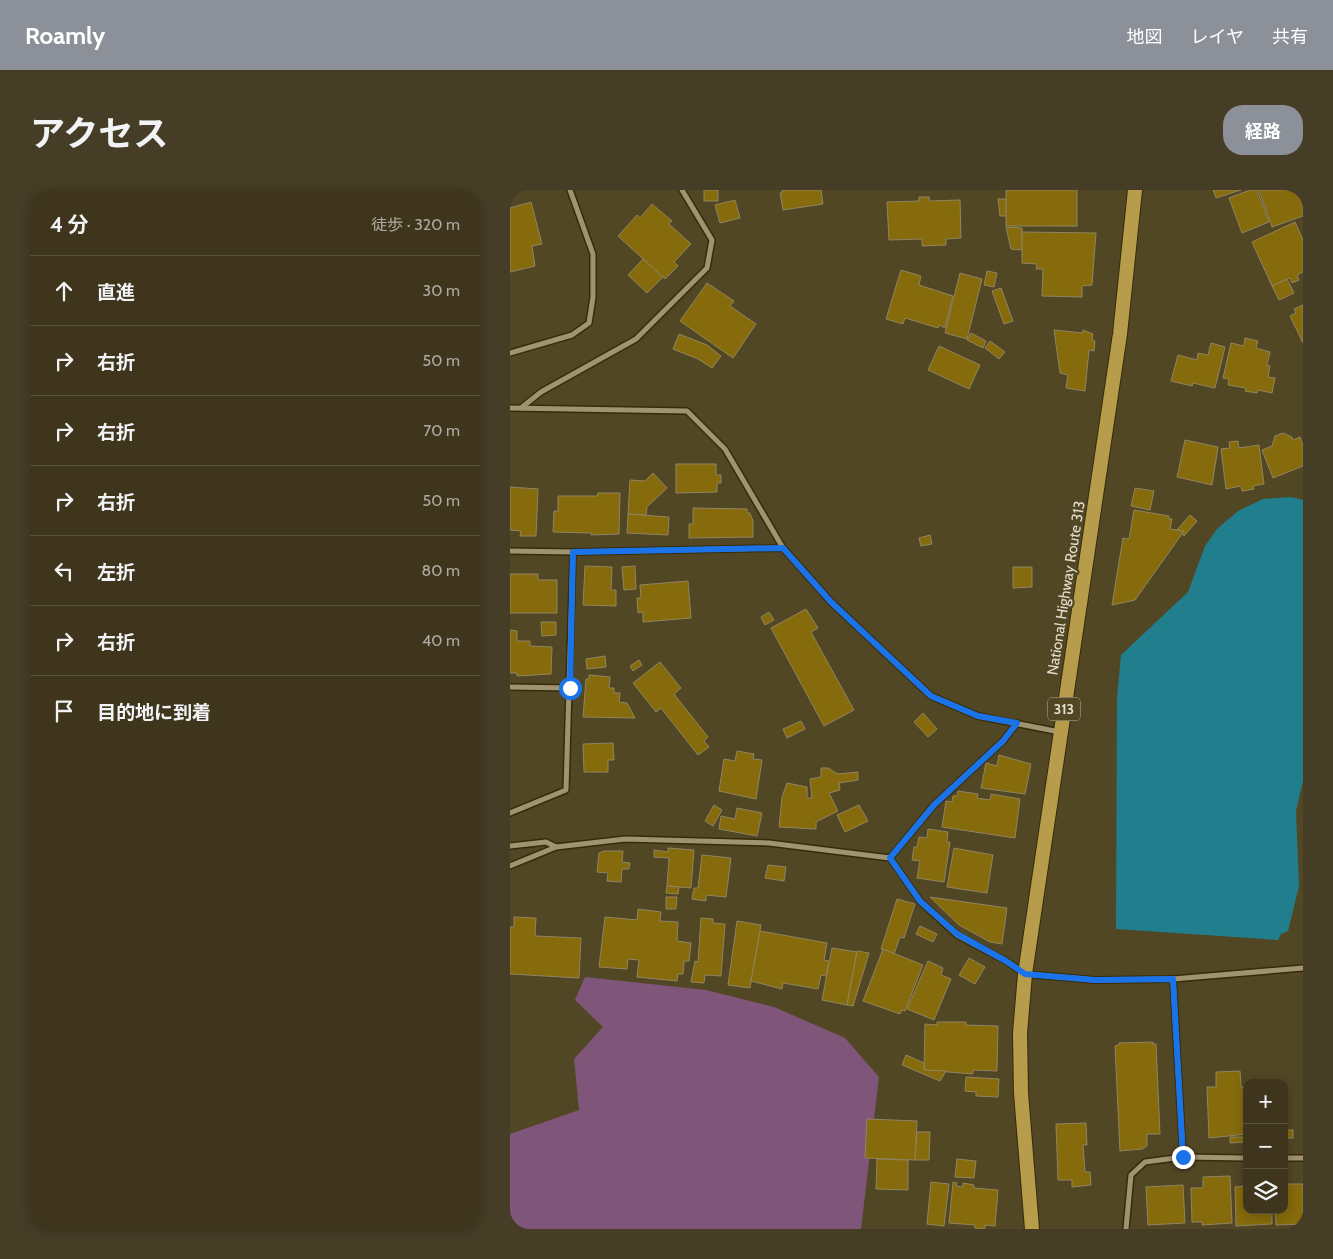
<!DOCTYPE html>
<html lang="ja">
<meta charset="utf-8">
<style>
:root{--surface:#3e351c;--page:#453d25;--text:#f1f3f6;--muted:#adaba3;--line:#57503b;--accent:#8c9099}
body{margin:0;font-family:Cabin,"Noto Sans JP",sans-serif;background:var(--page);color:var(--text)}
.controls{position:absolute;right:15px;bottom:15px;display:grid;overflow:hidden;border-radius:10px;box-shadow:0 2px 12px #0003}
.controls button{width:45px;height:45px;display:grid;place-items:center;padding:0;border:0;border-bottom:1px solid var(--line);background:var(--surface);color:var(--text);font:25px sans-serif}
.stop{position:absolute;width:15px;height:15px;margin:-11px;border:4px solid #1a73e8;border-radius:50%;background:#fff}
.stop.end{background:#1a73e8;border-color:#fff;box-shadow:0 1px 5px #0008}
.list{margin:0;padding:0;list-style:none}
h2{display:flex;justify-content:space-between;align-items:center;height:65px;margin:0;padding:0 20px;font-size:21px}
h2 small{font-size:16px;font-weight:400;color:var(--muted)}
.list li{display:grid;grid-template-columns:32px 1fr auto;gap:15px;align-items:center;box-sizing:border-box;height:70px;padding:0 20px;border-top:1px solid var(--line)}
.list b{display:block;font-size:19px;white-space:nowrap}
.list em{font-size:16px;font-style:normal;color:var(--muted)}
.icon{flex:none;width:28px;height:28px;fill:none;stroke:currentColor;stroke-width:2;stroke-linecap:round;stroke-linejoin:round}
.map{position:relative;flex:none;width:793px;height:1039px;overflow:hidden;border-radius:20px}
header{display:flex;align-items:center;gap:30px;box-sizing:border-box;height:70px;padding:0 25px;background:var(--accent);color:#fff}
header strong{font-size:24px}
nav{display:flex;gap:28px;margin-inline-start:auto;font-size:18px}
.intro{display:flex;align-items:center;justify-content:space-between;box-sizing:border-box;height:120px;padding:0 30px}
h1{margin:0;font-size:35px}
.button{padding:12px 22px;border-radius:20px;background:var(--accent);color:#fff;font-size:18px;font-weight:700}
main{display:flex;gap:30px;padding:0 30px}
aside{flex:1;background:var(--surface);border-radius:20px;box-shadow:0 2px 12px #0003}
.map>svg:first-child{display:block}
.green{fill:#7f567a}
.water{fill:#217e8d}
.building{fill:#856b0c;stroke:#918461}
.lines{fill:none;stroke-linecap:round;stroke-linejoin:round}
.minor-casing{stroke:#372c0a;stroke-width:8}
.trunk-casing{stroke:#372c0a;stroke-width:16}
.minor{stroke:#a0936f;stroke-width:5}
.trunk{stroke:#b79c4b;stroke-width:14}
.route{stroke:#1a73e8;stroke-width:6}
.labels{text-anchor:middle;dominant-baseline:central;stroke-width:4.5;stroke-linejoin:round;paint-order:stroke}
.shield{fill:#524725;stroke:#b9b19a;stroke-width:1}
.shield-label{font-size:14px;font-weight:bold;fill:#e5decc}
.street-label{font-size:15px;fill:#e5decc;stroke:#524725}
</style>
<header>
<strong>Roamly</strong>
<nav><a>地図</a><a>レイヤ</a><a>共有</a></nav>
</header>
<div class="intro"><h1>アクセス</h1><a class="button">経路</a></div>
<main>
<aside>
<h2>4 分<small>徒歩 · 320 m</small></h2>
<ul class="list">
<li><svg class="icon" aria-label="ahead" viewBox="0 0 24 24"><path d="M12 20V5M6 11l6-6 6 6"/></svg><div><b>直進</b></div><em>30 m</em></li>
<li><svg class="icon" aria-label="right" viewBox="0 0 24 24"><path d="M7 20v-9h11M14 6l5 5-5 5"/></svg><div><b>右折</b></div><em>50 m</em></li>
<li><svg class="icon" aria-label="right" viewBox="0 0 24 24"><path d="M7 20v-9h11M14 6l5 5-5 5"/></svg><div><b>右折</b></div><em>70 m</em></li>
<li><svg class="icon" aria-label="right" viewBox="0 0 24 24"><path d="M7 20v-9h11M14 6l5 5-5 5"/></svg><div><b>右折</b></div><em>50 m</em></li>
<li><svg class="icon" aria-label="left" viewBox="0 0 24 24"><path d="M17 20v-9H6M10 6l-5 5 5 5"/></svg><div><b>左折</b></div><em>80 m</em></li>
<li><svg class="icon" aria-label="right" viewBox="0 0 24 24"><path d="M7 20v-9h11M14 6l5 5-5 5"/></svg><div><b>右折</b></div><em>40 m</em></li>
<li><svg class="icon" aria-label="arrive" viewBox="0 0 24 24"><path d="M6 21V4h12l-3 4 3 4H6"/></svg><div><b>目的地に到着</b></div></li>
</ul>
</aside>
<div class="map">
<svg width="793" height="1039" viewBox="0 0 793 1039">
<rect width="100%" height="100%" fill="#524725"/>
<polygon class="green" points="75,787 196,800 264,817 335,848 369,887 351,1039 0,1039 0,944 69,920 64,869 93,837 65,810"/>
<polygon class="water" points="781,307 793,310 793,591 786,621 789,696 778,741 771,744 768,750 606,739 607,508 611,465 678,402 695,356 707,339 728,321 753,309"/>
<g class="building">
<rect x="194" y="0" width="14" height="11"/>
<polygon points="272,0 311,0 313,14 273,20 270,3 272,3"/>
<rect x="496" y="0" width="71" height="36"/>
<polygon points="703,0 731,0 706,8"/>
<polygon points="740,0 747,0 759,32 732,43 719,8"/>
<polygon points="749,0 787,0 793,17 793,26 762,37"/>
<polygon points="409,7 419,7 420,11 450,10 451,48 436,49 436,55 412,56 412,49 379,50 377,12 409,11"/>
<polygon points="488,9 496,9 496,26 490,26"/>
<polygon points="225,10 230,28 210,33 205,15"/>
<polygon points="21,12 32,54 22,56 25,76 0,82 0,18"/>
<polygon points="142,14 162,31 159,34 181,54 164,72 168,76 155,89 108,46 127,25 130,28"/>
<polygon points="785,32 793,50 793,82 787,85 789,90 782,93 780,88 762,96 742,52"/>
<polygon points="496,37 512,38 512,60 501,59"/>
<polygon points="512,42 586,43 582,95 572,96 572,107 532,106 533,79 526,79 527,74 512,73"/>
<polygon points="133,69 153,87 137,103 118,85"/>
<polygon points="391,80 411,86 409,95 443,106 435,138 429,135 428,138 395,128 393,134 376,129"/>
<polygon points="477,81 487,83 484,97 474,95"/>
<polygon points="450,83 472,89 457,149 435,143"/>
<polygon points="777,89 784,103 769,110 762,96"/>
<polygon points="197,93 224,111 220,116 246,134 223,168 170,131"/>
<polygon points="491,98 503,131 494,134 482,101"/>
<polygon points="793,115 793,153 780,126 786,123 784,119"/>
<polygon points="544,140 573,143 573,140 583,144 582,150 585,151 584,161 579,160 575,201 556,198 558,185 550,183"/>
<polygon points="461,143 476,151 473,158 457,150"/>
<polygon points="169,144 197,155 211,166 202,178 188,169 163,159"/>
<polygon points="735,148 748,151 746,158 760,162 757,175 760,176 758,187 765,188 762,203 748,200 747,203 735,201 736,198 718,195 719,189 713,188 721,153 734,156"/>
<polygon points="480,151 495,162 489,169 475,158"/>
<polygon points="701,153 715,157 705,198 683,193 682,196 661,191 668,165 687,170 688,163 698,165"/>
<polygon points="429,156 470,175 459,199 418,180"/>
<polygon points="773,243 782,247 783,250 790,247 793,255 793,276 763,288 752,260 762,256 765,246"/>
<polygon points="675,250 708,257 702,295 667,287"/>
<polygon points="728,251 729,258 749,255 754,294 743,296 744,299 732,301 731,296 716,299 711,259 720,258 719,252"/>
<polygon points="166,274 206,274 206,285 211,285 211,293 207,293 207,302 166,303"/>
<polygon points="143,283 157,298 137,317 136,325 118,324 120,290 135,291"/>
<polygon points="0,297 28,299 26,346 10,346 11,341 0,340"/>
<polygon points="625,298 644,301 640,320 621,316"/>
<polygon points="88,303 110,303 109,344 81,345 81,343 43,342 44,321 48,321 48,306 87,306"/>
<polygon points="183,318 237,319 237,323 240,323 243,331 243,347 179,348 179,334 183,334"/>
<polygon points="624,320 659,326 659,329 662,329 660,339 674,341 625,410 602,415 613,348 619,349"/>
<polygon points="118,324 159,327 158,345 117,343"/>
<polygon points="680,325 687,331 674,346 672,344 674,341 667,340"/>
<polygon points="420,345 422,354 411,356 409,348"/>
<polygon points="75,376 102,377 101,400 106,400 106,416 73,415"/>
<polygon points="125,376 126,399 114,400 112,377"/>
<polygon points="503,377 522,377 522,397 503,398"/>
<polygon points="0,384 28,384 28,390 47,390 47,423 0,423"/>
<polygon points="178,391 181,428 133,432 133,422 128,423 127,408 131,408 130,395"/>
<polygon points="296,419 308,438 301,442 344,520 314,536 261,438"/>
<polygon points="259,422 264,430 255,435 251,427"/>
<polygon points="31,432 46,432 46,445 32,446"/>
<polygon points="0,440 7,441 7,451 20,451 20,456 42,457 41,484 7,486 7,483 0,483"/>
<polygon points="95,466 96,477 77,479 76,469"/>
<polygon points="129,470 132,475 123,481 120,476"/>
<polygon points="150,472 171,498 164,504 198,547 194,551 199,557 188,565 151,518 146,522 123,493"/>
<polygon points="79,485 100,487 99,498 104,498 104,503 110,503 109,512 117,513 125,528 73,527 76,489 79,489"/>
<polygon points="413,523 427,539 418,547 404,532"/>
<polygon points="291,531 295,539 277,548 273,539"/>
<polygon points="103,553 104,570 98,570 98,582 74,582 73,554"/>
<polygon points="227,561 244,564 243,569 252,570 246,609 209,601 214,569 225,571"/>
<polygon points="489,565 521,574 515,604 471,598 476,573 487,576"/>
<polygon points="311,578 318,578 328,584 348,582 348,590 329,593 330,600 319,603 328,621 306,632 306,639 269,637 272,607 277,593 297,597 297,608 302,608 300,589 311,587"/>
<polygon points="448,601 468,604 467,608 480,610 481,604 510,609 505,648 432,637 436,611 442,612 443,606 447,606"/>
<polygon points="204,615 212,620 203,636 195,631"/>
<polygon points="349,615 358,631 335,642 327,625"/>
<polygon points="227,618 252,623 247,646 209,639 211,626 225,629"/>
<polygon points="418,639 438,642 437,652 440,652 434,692 407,688 410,671 402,670 404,657 407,657 409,647 417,648"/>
<polygon points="158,658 184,660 181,698 157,696 159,668 144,667 144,660 158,662"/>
<polygon points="444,658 483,665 477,703 437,697"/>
<polygon points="94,661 113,661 112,672 120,673 119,679 112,679 111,692 97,691 98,683 87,682 89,663"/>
<polygon points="192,665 221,668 216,707 196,705 196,711 182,709 184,698 188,698"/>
<polygon points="258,675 276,677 274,691 255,688"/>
<polygon points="157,696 169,697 168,704 156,703"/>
<polygon points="156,707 167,707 166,719 156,719"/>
<polygon points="420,707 497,718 492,754 480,752 449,735"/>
<polygon points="387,709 405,714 394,748 390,747 384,764 371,759"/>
<polygon points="128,719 151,722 150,731 168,732 167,751 181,753 179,771 174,771 173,784 168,784 167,791 127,787 129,770 118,769 117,779 89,777 95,727 127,730"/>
<polygon points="4,727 26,728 25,746 71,748 69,788 0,784 0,737 4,737"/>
<polygon points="191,728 203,729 203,733 215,734 211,786 195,785 194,793 181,792 185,771 188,772"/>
<polygon points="227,731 251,735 240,798 218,795"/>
<polygon points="410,736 427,744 423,752 406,744"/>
<polygon points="250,741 317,753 314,770 319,771 316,786 311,785 308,799 273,793 272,799 241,791"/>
<polygon points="322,758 347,762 337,815 312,810"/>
<polygon points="373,759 413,775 395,821 392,820 390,824 353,811"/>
<polygon points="347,761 359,763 343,816 337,815"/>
<polygon points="459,768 475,777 465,794 449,785"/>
<polygon points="418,771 433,778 431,785 441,789 424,830 397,819"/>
<polygon points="427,832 456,832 456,835 488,836 487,881 463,880 463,884 414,880 415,834 427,835"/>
<polygon points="643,852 643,854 646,854 650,944 637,944 637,956 632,959 610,961 605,856 609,855 609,853"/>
<polygon points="396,865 414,873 414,880 436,881 430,891 392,875"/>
<polygon points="730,881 731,897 737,897 737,944 699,948 697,897 706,897 706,882"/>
<polygon points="456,887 489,889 488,907 466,906 466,902 455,901"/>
<polygon points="357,929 407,931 405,970 355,968"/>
<polygon points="576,933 577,955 573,955 575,982 580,982 581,995 562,997 562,990 548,990 546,934"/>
<rect x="774" y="940" width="9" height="8"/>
<polygon points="407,942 420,942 419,970 405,970"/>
<polygon points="720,947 737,947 737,952 720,953"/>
<polygon points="367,969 398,970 398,1000 366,999"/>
<polygon points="447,969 466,971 464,988 445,987"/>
<polygon points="720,986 722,1033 692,1035 692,1032 682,1032 681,998 693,998 693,987"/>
<polygon points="421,992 439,994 434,1036 417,1034"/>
<polygon points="443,992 447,993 446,996 453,997 453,993 464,995 464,998 488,1000 485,1036 475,1035 475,1039 470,1039 465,1038 465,1035 439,1033"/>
<polygon points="774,994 793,994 793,1034 766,1035 765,1020 774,1020"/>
<polygon points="673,995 675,1033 638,1035 636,997"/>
<polygon points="737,996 737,1020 762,1020 762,1034 726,1036 725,997"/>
</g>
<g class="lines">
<defs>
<g id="minor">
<polyline points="0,163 62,145 79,133 83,107 83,64 60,0"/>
<polyline points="0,218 177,221 215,259 273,358 321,412 421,506 468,526 550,542"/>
<polyline points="11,218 31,202 126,149 197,78 202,50 172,0"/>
<polyline points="0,361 63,362 273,358"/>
<polyline points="0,497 60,498"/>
<polyline points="0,623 56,600 63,362"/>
<polyline points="0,656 36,652 46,657"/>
<polyline points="380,668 424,615 493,551 507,533"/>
<polyline points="0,676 46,657 115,649 259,653 380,668 410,711 447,745 496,771 515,784 585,790 663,789 793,778"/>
<polyline points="663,789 673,967 737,968"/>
<polyline points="774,968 793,968"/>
<polyline points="616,1039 621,985 635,972 673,967"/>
</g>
<polyline id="trunk" points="522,1039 511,903 510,843 515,784 610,144 625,0"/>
</defs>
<use href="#minor" class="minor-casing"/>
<use href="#trunk" class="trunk-casing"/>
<use href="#minor" class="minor"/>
<use href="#trunk" class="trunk"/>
</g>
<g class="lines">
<polyline class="route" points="60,498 63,362 273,358 321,412 421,506 468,526 507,533 493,551 424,615 380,668 410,711 447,744 496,771 515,784 585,790 663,789 673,967"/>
</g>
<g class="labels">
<rect class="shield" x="538" y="507.5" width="32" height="23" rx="4"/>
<g class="shield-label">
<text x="554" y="519">313</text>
</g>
<g class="street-label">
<text transform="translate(556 398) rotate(-81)">National Highway Route 313</text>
</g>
</g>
</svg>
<div class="controls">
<button>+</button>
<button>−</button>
<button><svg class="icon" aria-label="layers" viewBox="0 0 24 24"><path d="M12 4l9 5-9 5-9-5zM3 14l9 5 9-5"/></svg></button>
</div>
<div class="stop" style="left:60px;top:498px"></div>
<div class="stop end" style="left:673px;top:967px"></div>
</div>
</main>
